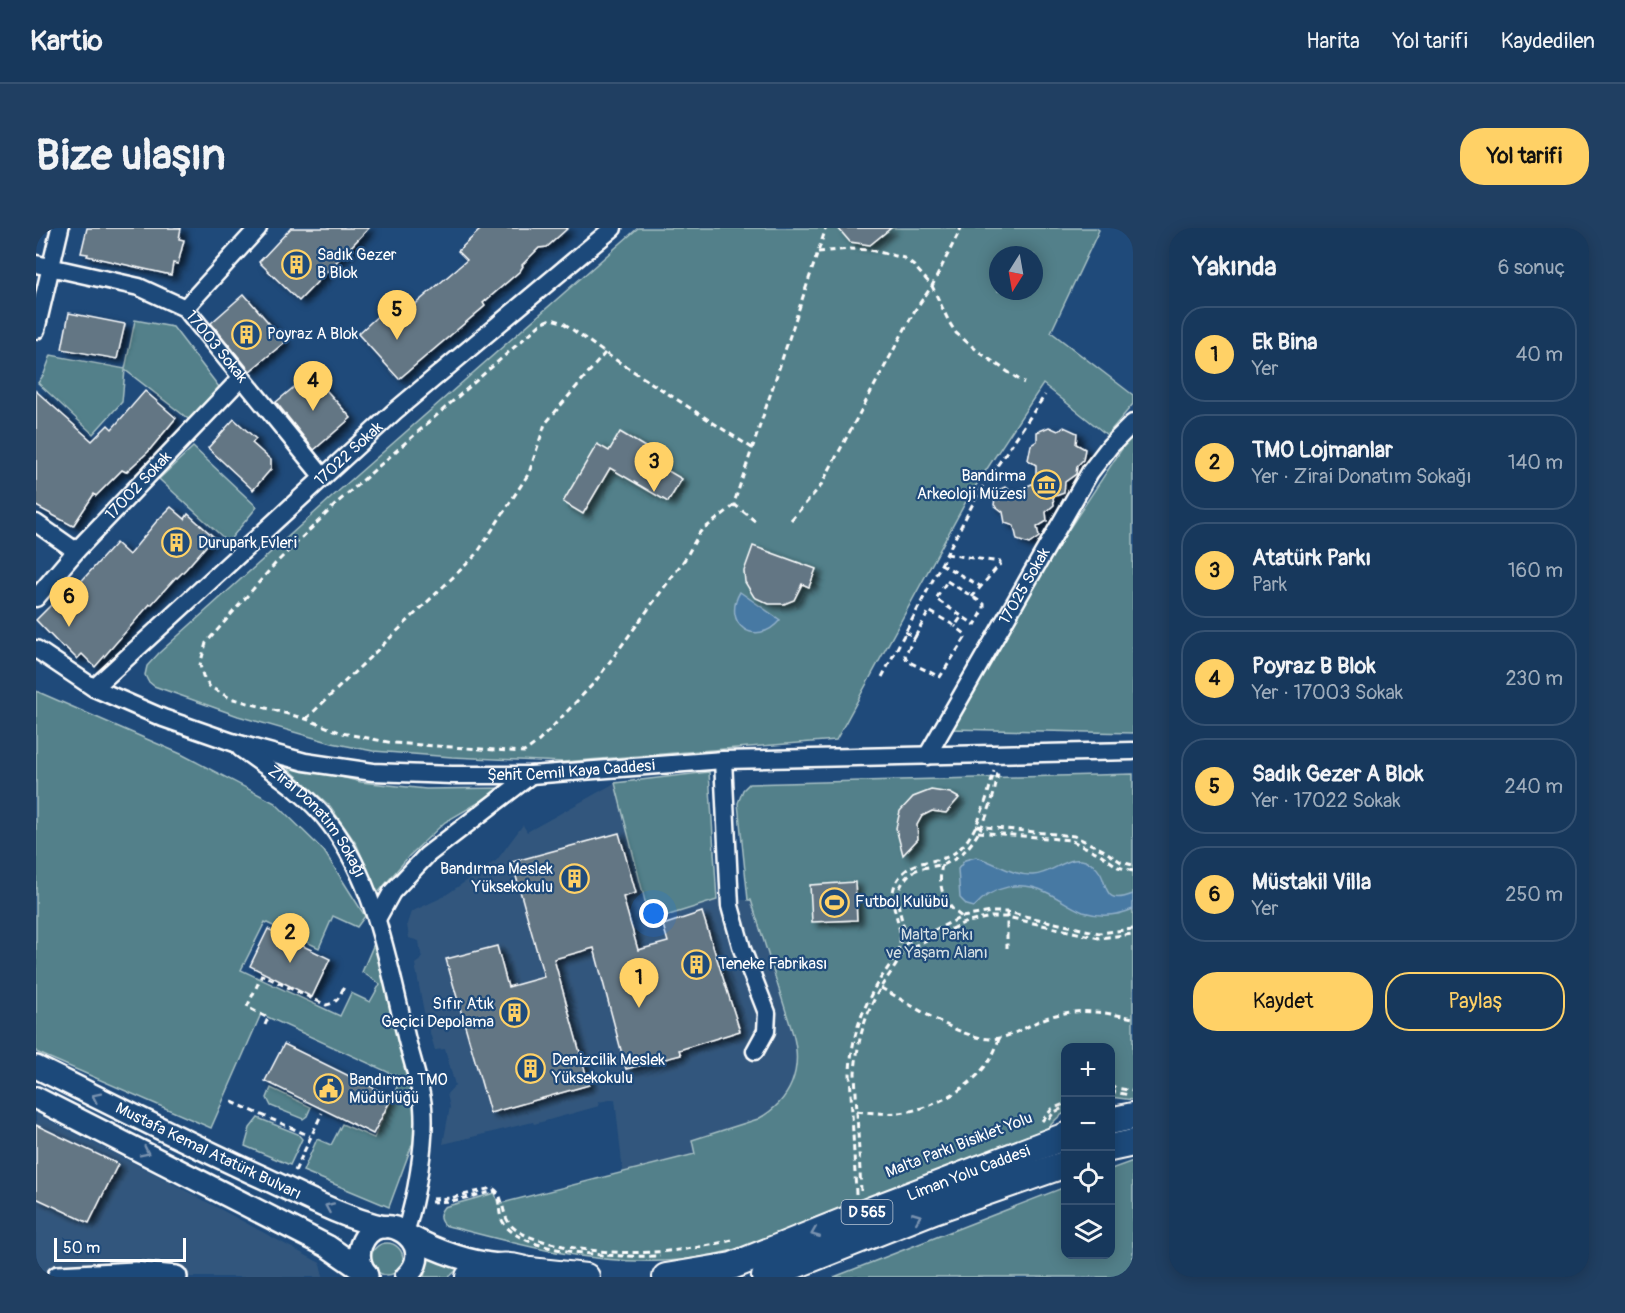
<!DOCTYPE html>
<html lang="tr">
<meta charset="utf-8">
<style>
:root{--surface:#17385c;--page:#203f62;--text:#f1f3f6;--muted:#9eacbb;--line:#365272;--accent:#ffd166}
body{margin:0;font-family:Pangolin,sans-serif;background:var(--page);color:var(--text)}
.controls{position:absolute;right:18px;bottom:18px;display:grid;overflow:hidden;border-radius:12px;box-shadow:0 3px 15px #0003}
.controls button{width:54px;height:54px;display:grid;place-items:center;padding:0;border:0;border-bottom:2px solid var(--line);background:var(--surface);color:var(--text);font:30px sans-serif}
.compass{position:absolute;left:953px;top:18px;width:54px;height:54px;border-radius:50%;background:var(--surface);box-shadow:0 3px 15px #0003;rotate:191deg}
.scale{position:absolute;left:18px;bottom:15px;width:132px;box-sizing:border-box;padding-left:6px;border:3px solid #fff;border-top:0;font-size:16px;line-height:21px;white-space:nowrap;color:#fff;-webkit-text-stroke:4px #1f4a7a;paint-order:stroke}
.you{position:absolute;left:618px;top:686px;width:21px;height:21px;margin:-15px;border:4px solid #fff;border-radius:50%;background:#1a73e8;box-shadow:0 0 0 9px #1a73e833}
.badge{display:grid;place-items:center;width:39px;height:39px;border-radius:50%;background:var(--accent);color:#111;font-size:20px;font-weight:700}
.pin{position:absolute;translate:-50% -50px;filter:drop-shadow(0 2px 3px #0008)}
.pin::after{content:'';position:absolute;top:32px;width:21px;height:18px;background:inherit;clip-path:polygon(0 0,100% 0,50% 100%)}
.list{margin:0;padding:0;list-style:none}
h2{display:flex;justify-content:space-between;align-items:center;height:78px;margin:0;padding:0 24px;font-size:26px}
h2 small{font-size:20px;font-weight:400;color:var(--muted)}
.list li{display:grid;grid-template-columns:39px 1fr auto;gap:18px;align-items:center;box-sizing:border-box;height:96px;margin:0 12px 12px;padding:0 12px;border:2px solid var(--line);border-radius:24px}
.list b{display:block;font-size:22px;white-space:nowrap}
.list p{margin:0;font-size:20px;white-space:nowrap;color:var(--muted)}
.list em{font-size:20px;font-style:normal;color:var(--muted)}
.actions{display:flex;gap:12px;padding:18px 24px}
.actions a{flex:1;padding:14px 0;border:2px solid var(--accent);border-radius:24px;text-align:center;font-size:21px;color:var(--accent)}
.actions .main{background:var(--accent);color:#111}
.icon{flex:none;width:33px;height:33px;fill:none;stroke:currentColor;stroke-width:2;stroke-linecap:round;stroke-linejoin:round}
.map{position:relative;flex:none;width:1097px;height:1049px;overflow:hidden;border-radius:24px}
header{display:flex;align-items:center;gap:36px;box-sizing:border-box;height:84px;padding:0 30px;background:var(--surface);border-bottom:2px solid var(--line)}
header strong{font-size:28px}
nav{display:flex;gap:33px;margin-inline-start:auto;font-size:21px}
.intro{display:flex;align-items:center;justify-content:space-between;box-sizing:border-box;height:144px;padding:0 36px}
h1{margin:0;font-size:42px}
.button{padding:15px 27px;border-radius:24px;background:var(--accent);color:#111;font-size:21px;font-weight:700}
main{display:flex;gap:36px;padding:0 36px}
aside{flex:1;background:var(--surface);border-radius:24px;box-shadow:0 3px 15px #0003}
.map>svg:first-child{display:block}
.built{fill:#33577d}
.green{fill:#52808a;stroke:#a8c0c4;stroke-width:1.5;fill-rule:evenodd}
.water{fill:#4679a3;stroke:#90afc8;stroke-width:1.5}
.building{fill:#637684;stroke:#fff;stroke-width:1.5;filter:url(#shadow)}
.lines{fill:none;stroke-linecap:round;stroke-linejoin:round}
.minor-casing{stroke:#fff;stroke-width:21}
.major-casing{stroke:#fff;stroke-width:26}
.highway-casing{stroke:#fff;stroke-width:30}
.path{stroke:#fff;stroke-width:3;stroke-dasharray:6 4.5;stroke-linecap:butt}
.minor{stroke:#1f4a7a;stroke-width:16}
.major{stroke:#1f4a7a;stroke-width:21}
.highway{stroke:#1f4a7a;stroke-width:26}
.oneway{stroke:#7992af}
.labels{text-anchor:middle;dominant-baseline:central;stroke-width:4.5;stroke-linejoin:round;paint-order:stroke}
.shield{fill:#1f4a7a;stroke:#bcc9d7;stroke-width:1.5}
.shield-label{font-size:15px;font-weight:bold;fill:#fff}
.poi-label{font-size:16px;fill:#fff;stroke:#1f4a7a;text-anchor:start}
.street-label{font-size:16px;fill:#fff;stroke:#1f4a7a}
.park-label{font-size:16px;fill:#d4dfe2;stroke:#1f4a7a}
</style>
<header>
<strong>Kartio</strong>
<nav><a>Harita</a><a>Yol tarifi</a><a>Kaydedilen</a></nav>
</header>
<div class="intro"><h1>Bize ulaşın</h1><a class="button">Yol tarifi</a></div>
<main>
<div class="map">
<svg width="1097" height="1049" viewBox="0 0 1097 1049">
<defs>
<filter id="shadow"><feDropShadow dx="6" dy="4" stdDeviation="3" flood-color="#0009"/></filter>
</defs>
<rect width="100%" height="100%" fill="#1f4a7a"/>
<filter id="ink" filterUnits="userSpaceOnUse"><feTurbulence type="fractalNoise" baseFrequency=".0167" numOctaves="2"/><feDisplacementMap in="SourceGraphic" scale="12" xChannelSelector="R" yChannelSelector="G"/><feConvolveMatrix kernelMatrix="1 2 1 2 8 2 1 2 1" color-interpolation-filters="sRGB"/></filter>
<g filter="url(#ink)">
<g class="built">
<polygon points="579,555 614,693 681,672 715,672 760,817 761,840 754,861 741,879 722,891 656,912 660,926 587,944 579,871 562,874 563,878 498,896 497,894 407,916 414,879 411,866 419,857 409,821 399,822 388,784 379,736 386,731 383,713 373,710 371,696 375,684 407,669 461,632 487,597 491,604"/>
<polygon points="0,886 115,944 284,1035 287,1049 145,1049 23,1039 0,1046"/>
</g>
<g class="green">
<path d="M602 0H1060L1063 2 1015 104 1097 167V176L1071 207 1007 156 933 268 800 512 527 534 416 529 337 523 296 515 202 488 118 458 112 453 109 447 111 438 123 425 306 260ZM962 27H998V63H962Z"/>
<polygon points="99,92 137,99 183,159 180,170 155,193 89,142 86,174 57,206 2,155 8,146 15,127 89,141"/>
<polygon points="1097,208 1097,505 915,501 1029,307 1091,213"/>
<polygon points="157,219 221,279 192,314 123,251"/>
<polygon points="0,463 145,526 239,575 288,623 329,688 321,699 297,688 283,720 229,694 205,742 304,788 315,765 334,774 344,756 326,744 340,711 375,855 383,898 353,979 267,943 281,911 295,917 306,896 338,910 365,850 225,786 175,900 0,824"/>
<polygon points="245,534 325,554 390,561 468,560 409,594 373,628 341,666 321,617 294,578"/>
<polygon points="673,544 681,672 614,693 579,555"/>
<path d="M1097 546V872L1075 869 1074 820H1030L1029 885C1019 889 1017 897 1008 903 943 928 878 954 813 979 753 1003 692 1031 627 1033 551 1036 480 1016 408 997 402 991 403 985 408 979L459 965 462 976 659 926 656 912 722 891C755 873 767 842 757 806L715 672H712L702 575 707 562 713 556Z"/>
<polygon points="235,860 275,879 271,888 267,891 235,878 231,870"/>
<polygon points="222,890 262,906 266,911 254,937 209,918 214,900"/>
<polygon points="1097,933 1097,1049 798,1049 1029,959 1030,1026 1074,1026 1075,941"/>
<circle cx="351" cy="1031" r="16"/>
<polygon points="393,1027 425,1038 413,1049 388,1049"/>
</g>
<g class="water">
<path d="M704 364 744 392C720 421 685 396 704 364Z"/>
<path d="M940 629C959 634 976 648 997 647 1020 646 1034 621 1057 637 1076 650 1061 680 1097 666V681C1081 688 1064 689 1047 684 1034 679 1023 670 1010 664 985 652 956 658 938 679L931 677 924 670 922 641 929 632Z"/>
</g>
<g class="building">
<polygon points="51,0 145,0 143,11 148,12 142,36 137,35 135,47 51,28 52,26 45,25"/>
<polygon points="255,0 333,0 263,73 223,34"/>
<polygon points="446,0 532,0 511,19 503,20 486,37 487,38 484,43 447,75 449,78 363,151 322,106 359,72 370,84 431,32 422,23"/>
<polygon points="802,0 855,0 834,17 814,14"/>
<polygon points="208,66 249,114 214,143 175,95"/>
<polygon points="33,85 89,96 81,131 26,121"/>
<polygon points="275,145 315,190 278,222 240,174"/>
<polygon points="0,163 56,213 72,197 76,201 109,163 140,190 112,224 90,244 86,242 60,268 58,266 37,298 0,278"/>
<polygon points="198,191 220,211 216,215 235,232 235,241 217,262 172,220"/>
<polygon points="1013,199 1022,203 1028,199 1041,205 1040,216 1049,221 1047,232 1041,238 1040,246 1029,254 1028,265 1017,269 1018,277 1010,284 1011,293 1001,299 1003,309 993,316 981,312 978,298 969,295 967,284 958,277 960,263 969,259 979,264 1000,254 1000,237 992,232 995,217 1001,213 1001,204"/>
<polygon points="584,204 614,222 610,230 646,251 632,274 574,240 547,286 527,274 561,216 573,223"/>
<polygon points="135,279 149,291 152,286 178,309 150,341 141,350 140,349 115,377 114,376 59,439 46,426 41,431 29,419 27,420 0,392 26,366 30,370 80,315 93,327 120,294"/>
<polygon points="717,318 780,341 773,359 766,356 758,372 748,376 733,376 718,369 709,354 708,343"/>
<polygon points="895,562 914,565 923,570 910,585 896,583 886,588 881,597 882,611 867,627 860,600 864,583 877,569"/>
<polygon points="583,605 600,665 587,669 602,722 632,714 627,697 666,684 704,803 643,822 645,827 590,841 558,720 518,731 553,857 454,885 410,731 461,718 472,759 508,749 476,634"/>
<polygon points="819,654 821,692 776,694 774,657"/>
<polygon points="232,701 294,731 276,769 214,738"/>
<polygon points="248,816 356,869 337,906 229,853"/>
<polygon points="0,897 82,936 53,995 0,970"/>
</g>
<g class="lines">
<defs>
<g id="minor">
<path id="s1" d="M0 36 103 59 149 80 287 249"/>
<polyline points="149,80 222,0"/>
<polyline points="0,102 24,0"/>
<polyline points="0,295 40,323"/>
<path id="s2" d="M0 370 40 323 206 149"/>
<path id="s3" d="M0 421 58 460 127 490 196 514 269 534 337 544 416 547H495L687 532 1097 523"/>
<path id="s4" d="M58 460 359 183 577 0"/>
<path id="s5" d="M204 520C236 543 270 564 294 596 339 655 352 734 369 804 374 827 385 857 387 879 390 915 380 971 369 1005"/>
<path id="s6" d="M891 528 1054 244 1074 218 1097 195"/>
<polyline points="687,532 694,678 706,721 731,785 730,803 719,823"/>
<polyline points="341,691 356,664 391,627 495,547"/>
</g>
<g id="major">
<path id="s7" d="M0 839C75 876 150 914 226 949 265 967 305 989 348 999"/>
<polyline points="0,870 291,1018 330,1045"/>
<path d="M373 1008C401 1023 430 1034 463 1037"/>
<path d="M331 1048C324 1038 321 1028 325 1017 342 974 406 1015 370 1049"/>
<polyline points="22,1049 99,1045 140,1049"/>
</g>
<g id="highway">
<polyline points="1074,893 1097,888"/>
<polyline points="1074,920 1097,915"/>
<polyline points="494,1043 550,1049"/>
<path d="M433 1049C455 1034 482 1036 504 1049"/>
<path id="s8" d="M630 1049 696 1038 841 980 1030 908"/>
<polyline points="729,1049 898,982 1030,936"/>
</g>
</defs>
<use href="#minor" class="minor-casing"/>
<use href="#major" class="major-casing"/>
<use href="#highway" class="highway-casing"/>
<g class="path">
<polyline points="782,24 814,21 834,22 868,30 878,38 896,58 913,94 920,105 943,124 988,155"/>
<polyline points="699,277 664,304 649,331 559,454 503,513 488,524 357,515 306,505 270,491 194,470 174,459 167,448 164,437 170,415 239,336 302,274 507,94 515,91 526,94 569,125 716,220"/>
<polyline points="755,292 784,259 879,82 896,58 925,0"/>
<polyline points="719,293 699,277 699,272 790,0"/>
<polyline points="910,326 964,334 964,336 936,369"/>
<polyline points="905,336 944,358"/>
<polygon points="911,353 948,376 948,381 939,397 900,371"/>
<polyline points="869,404 879,409 869,427 871,433 904,449 929,410 929,406 919,398"/>
<polyline points="879,409 893,383 919,398 926,388"/>
<polyline points="846,449 942,266 1009,167"/>
<polyline points="270,491 440,327 493,245 509,196 569,125"/>
<polyline points="940,598 1038,608 1067,622 1085,634 1097,637"/>
<polyline points="942,604 1034,612 1064,626 1082,639 1097,643"/>
<path d="M906 637C901 658 908 677 926 689"/>
<polyline points="971,684 971,720"/>
<polyline points="869,716 926,689 955,684 971,684 1063,705 1097,701"/>
<polyline points="867,723 928,695 955,689 971,689 1063,710 1097,706"/>
<path d="M845 760C873 775 923 810 954 811 975 811 991 797 1010 790 1040 779 1067 784 1097 790"/>
<path d="M229 797 232 790 211 779 226 747 290 777C302 775 303 769 308 759"/>
<polyline points="1074,859 1097,863"/>
<polyline points="1074,863 1093,867"/>
<polyline points="196,874 274,908"/>
<path d="M821 883C835 885 849 886 863 885 903 880 953 852 963 810"/>
<polyline points="1013,891 1018,884 1030,879"/>
<polyline points="1006,893 1016,881 1030,875"/>
<polyline points="259,943 286,885"/>
<path d="M825 963 819 845C821 814 829 786 845 759 853 746 867 731 869 715 871 694 854 674 867 654 878 636 895 641 911 635 942 623 959 573 962 543"/>
<path d="M820 966 814 845C815 813 824 787 839 759 847 745 861 731 864 715 867 690 845 669 866 646 878 633 892 635 908 630 939 621 951 570 958 543"/>
<path d="M396 971 415 970 456 960C470 965 463 990 479 1001 493 1011 511 1014 527 1018 584 1029 644 1026 700 1011"/>
<path d="M395 974 416 973 459 963C466 972 460 986 469 997 493 1028 588 1029 624 1028"/>
</g>
<use href="#minor" class="minor"/>
<use href="#major" class="major"/>
<use href="#highway" class="highway"/>
</g>
<defs><path id="oneway-chevron" d="M-2-3.5L2.5 0L-2 3.5" fill="none" stroke-width="1.6" stroke-linecap="round" stroke-linejoin="round" transform="scale(1.5)"/></defs>
<g class="oneway">
<use href="#oneway-chevron" transform="translate(60 869) rotate(-154)"/>
<use href="#oneway-chevron" transform="translate(109 924) rotate(26)"/>
<use href="#oneway-chevron" transform="translate(293 979) rotate(-156)"/>
<use href="#oneway-chevron" transform="translate(881 989) rotate(-22)"/>
<use href="#oneway-chevron" transform="translate(779 1005) rotate(158)"/>
</g>
</g>
<defs>
<symbol id="building-ring" viewBox="-11 -11 22 22"><circle r="9.5" fill="#1f4a7a" stroke="#ffd166" stroke-width="1.5"/><path d="M-4-6H4V6H1V3H-1V6H-4ZM-2.5-4.3h1.7v1.8h-1.7ZM.8-4.3h1.7v1.8H.8ZM-2.5-1h1.7V.8h-1.7ZM.8-1h1.7V.8H.8Z" fill="#ffd166"/></symbol>
<symbol id="museum-ring" viewBox="-11 -11 22 22"><circle r="9.5" fill="#1f4a7a" stroke="#ffd166" stroke-width="1.5"/><path d="M0-6L6-3V-2H-6V-3ZM-5-1h2V3h-2ZM-1-1h2V3h-2ZM3-1h2V3H3ZM-6 4H6V6H-6Z" fill="#ffd166"/></symbol>
<symbol id="stadium-ring" viewBox="-11 -11 22 22"><circle r="9.5" fill="#1f4a7a" stroke="#ffd166" stroke-width="1.5"/><path d="M0-5a6.5 5 0 1 0 0 10a6.5 5 0 1 0 0-10ZM-3.5-1.8h7v3.6h-7Z" fill="#ffd166"/></symbol>
<symbol id="civic-ring" viewBox="-11 -11 22 22"><circle r="9.5" fill="#1f4a7a" stroke="#ffd166" stroke-width="1.5"/><path d="M-.6-6.5H3V-4.5H.6V-3L4-1V1h2V6H-6V1h2V-1L-.6-3ZM-1.2 2.5V6h2.4V2.5Z" fill="#ffd166"/></symbol>
</defs>
<g fill-rule="evenodd">
<use href="#building-ring" x="244" y="20" width="33" height="33"/>
<use href="#building-ring" x="194" y="90" width="33" height="33"/>
<use href="#museum-ring" x="994" y="240" width="33" height="33"/>
<use href="#building-ring" x="124" y="298" width="33" height="33"/>
<use href="#building-ring" x="522" y="634" width="33" height="33"/>
<use href="#stadium-ring" x="782" y="658" width="33" height="33"/>
<use href="#building-ring" x="644" y="720" width="33" height="33"/>
<use href="#building-ring" x="462" y="768" width="33" height="33"/>
<use href="#building-ring" x="478" y="824" width="33" height="33"/>
<use href="#civic-ring" x="276" y="844" width="33" height="33"/>
</g>
<g class="labels">
<rect class="shield" x="805.5" y="972" width="51" height="24" rx="4.5"/>
<g class="shield-label">
<text x="831" y="984">D 565</text>
</g>
<g class="poi-label">
<text x="281" y="27">Sadık Gezer<tspan x="281" dy="18">B Blok</tspan></text>
<text x="231" y="106">Poyraz A Blok</text>
<text x="990" y="248" text-anchor="end">Bandırma<tspan x="990" dy="18">Arkeoloji Müzesi</tspan></text>
<text x="162" y="315">Durupark Evleri</text>
<text x="517" y="641" text-anchor="end">Bandırma Meslek<tspan x="517" dy="18">Yüksekokulu</tspan></text>
<text x="819" y="674">Futbol Kulübü</text>
<text x="682" y="736">Teneke Fabrikası</text>
<text x="458" y="776" text-anchor="end">Sıfır Atık<tspan x="458" dy="18">Geçici Depolama</tspan></text>
<text x="516" y="832">Denizcilik Meslek<tspan x="516" dy="18">Yüksekokulu</tspan></text>
<text x="313" y="852">Bandırma TMO<tspan x="313" dy="18">Müdürlüğü</tspan></text>
</g>
<g class="street-label">
<text stroke="none"><textPath href="#s1" startOffset="206">17003 Sokak</textPath></text>
<text stroke="none"><textPath href="#s4" startOffset="346">17022 Sokak</textPath></text>
<text stroke="none"><textPath href="#s2" startOffset="152">17002 Sokak</textPath></text>
<text stroke="none"><textPath href="#s6" startOffset="196">17025 Sokak</textPath></text>
<text stroke="none"><textPath href="#s3" startOffset="561">Şehit Cemil Kaya Caddesi</textPath></text>
<text stroke="none"><textPath href="#s5" startOffset="108">Zirai Donatım Sokağı</textPath></text>
<text transform="translate(923 917) rotate(-21)">Malta Parkı Bisiklet Yolu</text>
<text stroke="none"><textPath href="#s7" startOffset="192">Mustafa Kemal Atatürk Bulvarı</textPath></text>
<text stroke="none"><textPath href="#s8" startOffset="321">Liman Yolu Caddesi</textPath></text>
</g>
<g class="park-label">
<text x="901" y="707">Malta Parkı<tspan x="901" dy="18">ve Yaşam Alanı</tspan></text>
</g>
</g>
</svg>
<div class="controls">
<button>+</button>
<button>−</button>
<button><svg class="icon" aria-label="locate" viewBox="0 0 24 24"><circle cx="12" cy="12" r="6"/><path d="M12 2v4M12 18v4M2 12h4M18 12h4"/></svg></button>
<button><svg class="icon" aria-label="layers" viewBox="0 0 24 24"><path d="M12 4l9 5-9 5-9-5zM3 14l9 5 9-5"/></svg></button>
</div>
<svg class="compass" viewBox="-18 -18 36 36"><path d="M0-13l5 13h-10z" fill="#e53935"/><path d="M0 13l5-13h-10z" fill="#9eacbb"/></svg>
<div class="scale">50 m</div>
<div class="you"></div>
<div class="pin badge" style="left:603px;top:780px">1</div>
<div class="pin badge" style="left:254px;top:735px">2</div>
<div class="pin badge" style="left:618px;top:264px">3</div>
<div class="pin badge" style="left:277px;top:183px">4</div>
<div class="pin badge" style="left:361px;top:112px">5</div>
<div class="pin badge" style="left:33px;top:399px">6</div>
</div>
<aside>
<h2>Yakında<small>6 sonuç</small></h2>
<ul class="list">
<li><span class="badge">1</span><div><b>Ek Bina</b><p>Yer</p></div><em>40 m</em></li>
<li><span class="badge">2</span><div><b>TMO Lojmanlar</b><p>Yer · Zirai Donatım Sokağı</p></div><em>140 m</em></li>
<li><span class="badge">3</span><div><b>Atatürk Parkı</b><p>Park</p></div><em>160 m</em></li>
<li><span class="badge">4</span><div><b>Poyraz B Blok</b><p>Yer · 17003 Sokak</p></div><em>230 m</em></li>
<li><span class="badge">5</span><div><b>Sadık Gezer A Blok</b><p>Yer · 17022 Sokak</p></div><em>240 m</em></li>
<li><span class="badge">6</span><div><b>Müstakil Villa</b><p>Yer</p></div><em>250 m</em></li>
</ul>
<div class="actions"><a class="main">Kaydet</a><a>Paylaş</a></div>
</aside>
</main>
